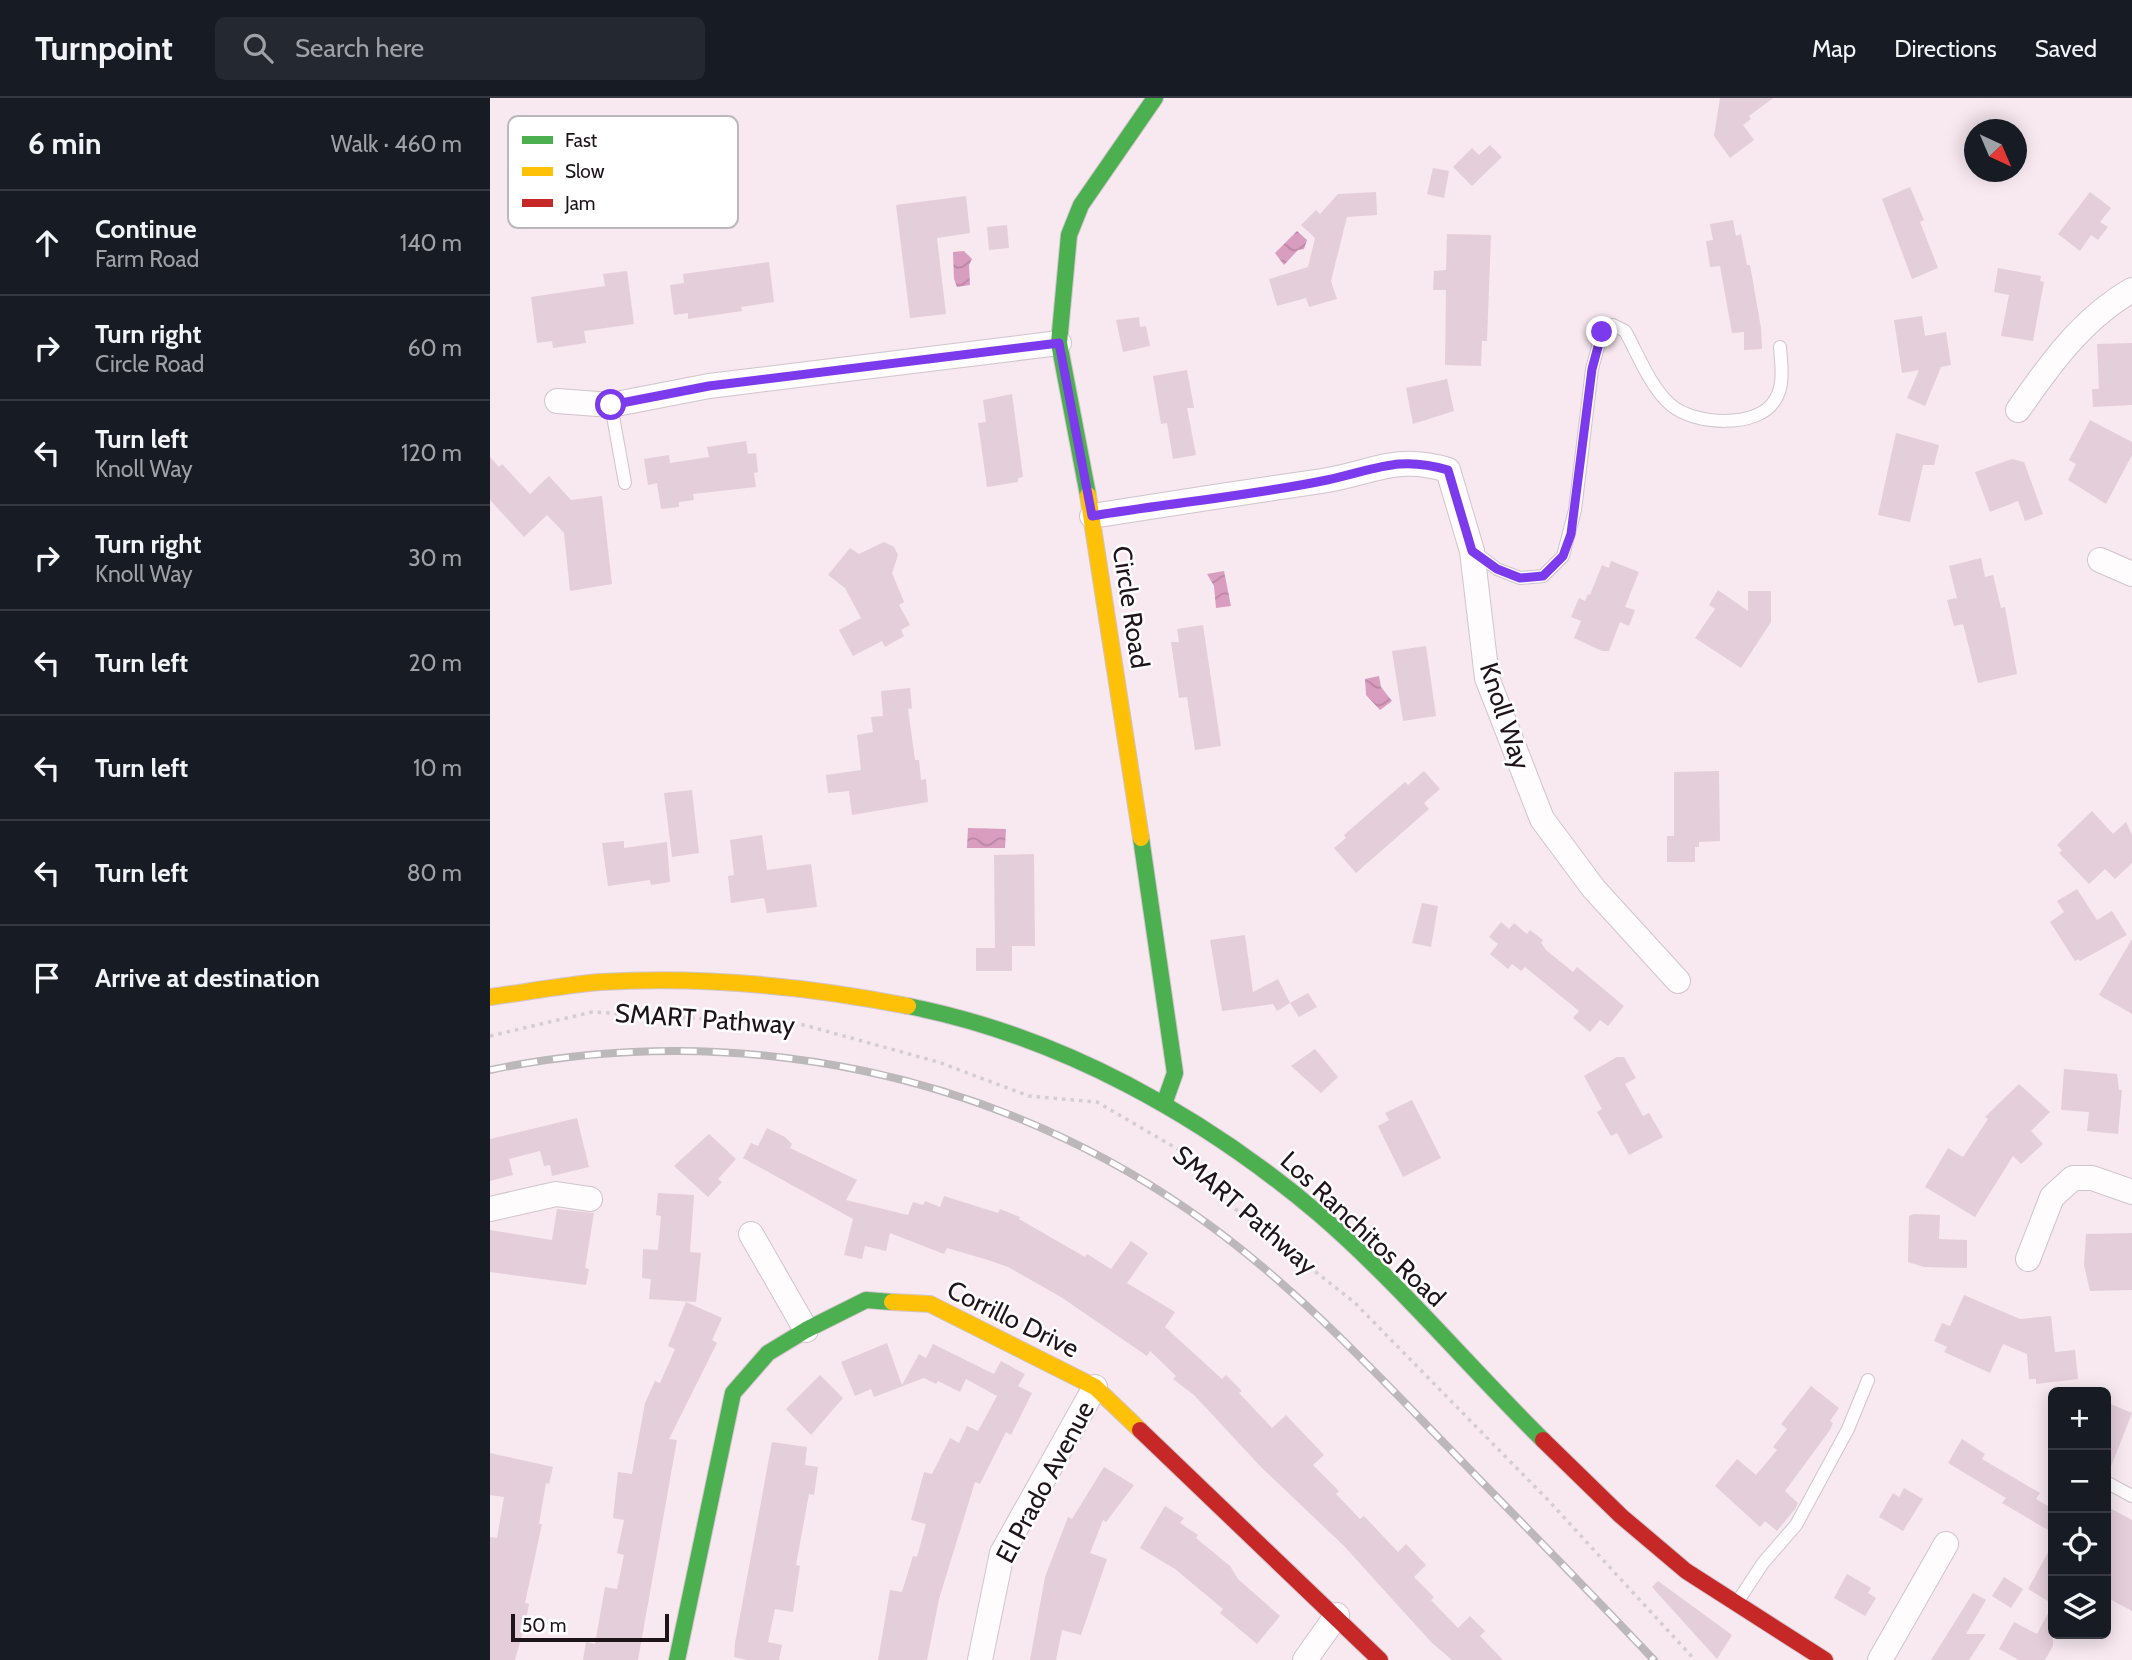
<!DOCTYPE html>
<meta charset="utf-8">
<style>
:root{--surface:#171b24;--page:#242831;--text:#f1f3f6;--muted:#9ea1a6;--line:#363941}
body{margin:0;font-family:Cabin,sans-serif;background:var(--page);color:var(--text)}
.controls{position:absolute;right:21px;bottom:21px;display:grid;overflow:hidden;border-radius:10px;box-shadow:0 4px 18px #0003}
.controls button{width:63px;height:63px;display:grid;place-items:center;padding:0;border:0;border-bottom:2px solid var(--line);background:var(--surface);color:var(--text);font:35px sans-serif}
.compass{position:absolute;left:1474px;top:21px;width:63px;height:63px;border-radius:50%;background:var(--surface);box-shadow:0 4px 18px #0003;rotate:136deg}
.scale{position:absolute;left:21px;bottom:18px;width:158px;box-sizing:border-box;padding-left:7px;border:4px solid #1f141a;border-top:0;font-size:19px;line-height:24px;white-space:nowrap;color:#1f141a;-webkit-text-stroke:5px #fff;paint-order:stroke}
.stop{position:absolute;width:21px;height:21px;margin:-16px;border:5px solid #7c3aed;border-radius:50%;background:#fff}
.stop.end{background:#7c3aed;border-color:#fff;box-shadow:0 2px 7px #0008}
.list{margin:0;padding:0;list-style:none}
h2{display:flex;justify-content:space-between;align-items:center;height:91px;margin:0;padding:0 28px;font-size:30px}
h2 small{font-size:23px;font-weight:400;color:var(--muted)}
.list li{display:grid;grid-template-columns:46px 1fr auto;gap:21px;align-items:center;box-sizing:border-box;height:105px;padding:0 28px;border-top:2px solid var(--line)}
.list b{display:block;font-size:26px;white-space:nowrap}
.list p{margin:0;font-size:23px;white-space:nowrap;color:var(--muted)}
.list em{font-size:23px;font-style:normal;color:var(--muted)}
.icon{flex:none;width:38px;height:38px;fill:none;stroke:currentColor;stroke-width:2;stroke-linecap:round;stroke-linejoin:round}
.map{position:relative;flex:none;width:1642px;height:1562px;overflow:hidden}
header{display:flex;align-items:center;gap:42px;box-sizing:border-box;height:98px;padding:0 35px;background:var(--surface);border-bottom:2px solid var(--line)}
header strong{font-size:33px}
nav{display:flex;gap:38px;margin-inline-start:auto;font-size:24px}
.search{width:490px;height:63px;background:var(--page);display:flex;align-items:center;gap:18px;box-sizing:border-box;padding:0 24px;border-radius:10px;color:var(--muted);font-size:26px}
main{display:flex}
aside{flex:1;background:var(--surface)}
.map>svg:first-child{display:block}
.water{fill:url(#water-waves)}
.building{fill:#e4ceda}
.lines{fill:none;stroke-linecap:round;stroke-linejoin:round}
.lane-casing{stroke:#d1c4cb;stroke-width:14}
.street-casing{stroke:#d1c4cb;stroke-width:26}
.fast-casing{stroke:#d1c4cb;stroke-width:18}
.slow-casing{stroke:#d1c4cb;stroke-width:18}
.jam-casing{stroke:#d1c4cb;stroke-width:18}
.path{stroke:#d4ced1;stroke-width:3.5;stroke-dasharray:3.5 5;stroke-linecap:butt}
.lane{stroke:#fefcfd;stroke-width:12}
.street{stroke:#fefcfd;stroke-width:24}
.fast{stroke:#4caf50;stroke-width:16}
.slow{stroke:#ffc107;stroke-width:16}
.jam{stroke:#c62828;stroke-width:16}
.rail-casing{stroke:#bcb8ba;stroke-width:8}
.rail{stroke:#fff;stroke-width:5;stroke-dasharray:16;stroke-linecap:butt}
.route{stroke:#7c3aed;stroke-width:9}
.labels{text-anchor:middle;dominant-baseline:central;stroke-width:5;stroke-linejoin:round;paint-order:stroke}
.street-label{font-size:26px;fill:#1f141a;stroke:#fff}
.key{fill:#fff;stroke:#bcb8ba;stroke-width:2}
.key-label{font-size:19px;fill:#1f141a}
</style>
<header>
<strong>Turnpoint</strong>
<div class="search"><svg class="icon" aria-label="search" viewBox="0 0 24 24"><circle cx="10" cy="10" r="6"/><path d="M15 15l6 6"/></svg>Search here</div>
<nav><a>Map</a><a>Directions</a><a>Saved</a></nav>
</header>
<main>
<aside>
<h2>6 min<small>Walk · 460 m</small></h2>
<ul class="list">
<li><svg class="icon" aria-label="ahead" viewBox="0 0 24 24"><path d="M12 20V5M6 11l6-6 6 6"/></svg><div><b>Continue</b><p>Farm Road</p></div><em>140 m</em></li>
<li><svg class="icon" aria-label="right" viewBox="0 0 24 24"><path d="M7 20v-9h11M14 6l5 5-5 5"/></svg><div><b>Turn right</b><p>Circle Road</p></div><em>60 m</em></li>
<li><svg class="icon" aria-label="left" viewBox="0 0 24 24"><path d="M17 20v-9H6M10 6l-5 5 5 5"/></svg><div><b>Turn left</b><p>Knoll Way</p></div><em>120 m</em></li>
<li><svg class="icon" aria-label="right" viewBox="0 0 24 24"><path d="M7 20v-9h11M14 6l5 5-5 5"/></svg><div><b>Turn right</b><p>Knoll Way</p></div><em>30 m</em></li>
<li><svg class="icon" aria-label="left" viewBox="0 0 24 24"><path d="M17 20v-9H6M10 6l-5 5 5 5"/></svg><div><b>Turn left</b></div><em>20 m</em></li>
<li><svg class="icon" aria-label="left" viewBox="0 0 24 24"><path d="M17 20v-9H6M10 6l-5 5 5 5"/></svg><div><b>Turn left</b></div><em>10 m</em></li>
<li><svg class="icon" aria-label="left" viewBox="0 0 24 24"><path d="M17 20v-9H6M10 6l-5 5 5 5"/></svg><div><b>Turn left</b></div><em>80 m</em></li>
<li><svg class="icon" aria-label="arrive" viewBox="0 0 24 24"><path d="M6 21V4h12l-3 4 3 4H6"/></svg><div><b>Arrive at destination</b></div></li>
</ul>
</aside>
<div class="map">
<svg width="1642" height="1562" viewBox="0 0 1642 1562">
<defs>
<pattern id="water-waves" width="16" height="10" patternUnits="userSpaceOnUse" patternTransform="scale(1.75)"><rect width="16" height="10" fill="#d99dc0"/><path d="M0 5q4-4 8 0t8 0" fill="none" stroke="#ba86a4"/></pattern>
</defs>
<rect width="100%" height="100%" fill="#f8e8f0"/>
<g class="water">
<polygon points="807,133 817,142 814,151 808,152 794,167 785,155"/>
<polygon points="474,153 482,161 479,167 480,187 467,189 464,181 463,154"/>
<polygon points="734,473 741,508 726,510 724,488 717,476"/>
<polygon points="889,578 891,589 902,603 890,612 876,597 875,581"/>
<polygon points="478,730 516,731 515,750 477,750"/>
</g>
<g class="building">
<polygon points="1230,0 1283,0 1259,18 1261,21 1253,27 1264,42 1240,60 1224,38"/>
<polygon points="1000,47 1012,59 982,88 963,69 982,50 989,57"/>
<polygon points="943,70 959,73 954,100 937,96"/>
<polygon points="1420,89 1434,122 1430,124 1448,170 1422,181 1392,101"/>
<polygon points="886,94 887,117 857,119 841,183 847,201 819,209 816,200 787,208 779,181 818,169 825,140 811,127 826,112 830,116 848,96"/>
<polygon points="1600,94 1621,110 1610,124 1618,129 1608,142 1601,137 1590,153 1568,136"/>
<polygon points="476,98 480,135 447,140 456,216 420,220 406,107"/>
<polygon points="1243,122 1246,138 1251,136 1257,167 1260,167 1271,230 1272,251 1254,252 1254,234 1242,235 1230,168 1220,169 1216,143 1223,142 1220,126"/>
<polygon points="517,127 519,150 499,152 497,129"/>
<polygon points="957,136 1001,137 997,243 992,243 991,268 955,267 956,192 943,192 944,173 956,172"/>
<polygon points="279,164 284,204 251,209 252,213 198,221 198,215 184,217 180,187 194,185 193,176"/>
<polygon points="1508,170 1551,178 1550,183 1554,184 1543,243 1511,238 1519,197 1504,194"/>
<polygon points="137,173 144,226 94,233 96,245 63,250 62,243 47,245 41,199 115,188 113,176"/>
<polygon points="1432,218 1435,238 1456,234 1461,267 1451,269 1435,308 1417,300 1429,272 1412,275 1404,222"/>
<polygon points="649,219 650,229 656,228 660,248 633,254 626,222"/>
<polygon points="1642,245 1642,307 1603,309 1602,291 1609,291 1607,246"/>
<polygon points="697,272 704,310 697,310 706,357 683,361 677,325 671,326 663,278"/>
<polygon points="957,281 964,313 923,326 916,290"/>
<polygon points="522,296 533,379 528,380 528,384 497,389 488,325 496,324 493,302"/>
<polygon points="1600,322 1642,344 1642,357 1616,406 1578,382 1586,366 1579,362"/>
<polygon points="1406,335 1449,347 1444,367 1433,367 1420,424 1388,417"/>
<polygon points="256,343 258,356 266,355 268,374 264,375 266,389 203,396 204,402 189,404 189,409 171,411 167,385 158,387 154,361 179,357 180,365 219,359 217,349"/>
<polygon points="0,359 9,369 12,366 40,396 59,378 81,402 112,398 122,486 80,493 74,435 57,417 34,439 0,402"/>
<polygon points="1522,361 1534,364 1553,416 1535,423 1528,403 1500,414 1485,374"/>
<polygon points="394,444 404,449 408,457 402,475 414,504 409,507 420,527 411,532 414,538 395,549 392,543 363,558 349,532 371,520 355,490 338,477 360,450 369,456"/>
<polygon points="1491,460 1495,479 1503,477 1511,510 1515,509 1527,576 1488,585 1473,526 1464,528 1457,502 1467,500 1459,468"/>
<polygon points="1121,463 1149,474 1135,509 1145,512 1139,528 1130,524 1119,553 1112,553 1084,540 1091,523 1081,519 1089,500 1095,503 1098,496 1100,497 1112,467 1119,470"/>
<polygon points="1228,492 1258,513 1258,493 1281,493 1281,524 1251,570 1205,540 1225,511 1219,507"/>
<polygon points="713,527 731,648 705,652 697,599 689,600 681,544 689,544 687,531"/>
<polygon points="936,548 946,618 913,623 902,553"/>
<polygon points="420,590 422,610 418,611 425,662 429,662 431,682 436,681 438,704 362,717 359,693 338,695 336,677 371,672 367,637 383,634 381,619 393,618 391,593"/>
<polygon points="934,673 950,691 934,705 939,711 866,775 844,750 856,740 854,737 915,684 918,687"/>
<polygon points="1229,673 1230,743 1209,744 1209,749 1205,749 1205,764 1177,764 1177,738 1184,738 1184,674"/>
<polygon points="202,692 209,755 182,759 174,695"/>
<polygon points="1602,713 1623,736 1636,724 1642,737 1642,765 1625,781 1615,771 1599,786 1569,755 1572,752 1567,747"/>
<polygon points="272,737 277,772 321,766 327,809 277,815 274,800 241,805 238,778 244,777 240,742"/>
<polygon points="134,743 134,750 177,744 180,784 161,787 160,782 118,788 112,745"/>
<polygon points="544,756 545,848 522,848 522,873 486,873 486,850 505,850 504,757"/>
<polygon points="1587,791 1607,822 1622,813 1637,837 1590,863 1588,861 1585,863 1560,824 1574,814 1567,803"/>
<polygon points="932,805 948,808 941,849 922,845"/>
<polygon points="1011,824 1019,831 1024,825 1037,836 1040,832 1053,842 1051,845 1056,852 1083,874 1087,869 1134,908 1118,928 1110,922 1100,934 1083,920 1089,913 1035,869 1031,873 1022,866 1018,871 1000,856 1008,846 999,839"/>
<polygon points="755,837 763,894 788,881 800,905 818,895 827,909 809,919 800,905 787,913 783,906 732,913 720,842"/>
<polygon points="1642,841 1642,916 1609,897"/>
<polygon points="825,951 848,979 831,995 801,968"/>
<polygon points="1127,959 1134,959 1146,980 1135,986 1153,1018 1159,1015 1173,1039 1139,1057 1127,1035 1121,1038 1107,1014 1112,1011 1094,978"/>
<polygon points="1574,971 1627,976 1629,992 1632,992 1628,1036 1597,1033 1599,1014 1571,1012"/>
<polygon points="1529,986 1560,1014 1541,1033 1553,1046 1531,1066 1523,1058 1485,1119 1435,1089 1458,1050 1473,1059 1498,1021 1495,1019"/>
<polygon points="922,1002 951,1060 913,1079 888,1028 899,1022 895,1015"/>
<polygon points="87,1020 99,1069 62,1078 60,1067 54,1068 50,1053 19,1061 23,1077 0,1083 0,1041"/>
<polygon points="277,1030 295,1039 302,1046 300,1050 367,1082 356,1102 418,1117 423,1104 433,1107 435,1103 450,1109 454,1098 508,1115 510,1111 530,1119 529,1121 595,1159 597,1156 621,1171 641,1143 658,1155 637,1185 685,1214 675,1229 732,1281 736,1277 752,1293 749,1295 782,1330 796,1317 834,1357 823,1367 849,1393 846,1396 870,1421 874,1418 908,1454 916,1446 936,1467 924,1479 944,1499 941,1502 968,1530 980,1518 995,1533 990,1538 1013,1562 962,1562 942,1545 854,1448 770,1368 704,1297 683,1281 686,1278 660,1253 657,1258 571,1199 518,1169 498,1162 457,1150 454,1156 400,1135 396,1153 375,1148 372,1161 354,1157 363,1121 253,1060 261,1045 268,1048"/>
<polygon points="219,1036 246,1061 228,1081 232,1084 218,1099 184,1068"/>
<polygon points="168,1095 204,1097 200,1154 211,1155 206,1204 159,1201 161,1181 152,1180 153,1151 168,1152 171,1118 166,1117"/>
<polygon points="67,1111 104,1115 95,1170 99,1171 96,1187 0,1174 0,1132 62,1142"/>
<polygon points="1424,1116 1450,1117 1449,1141 1477,1142 1477,1170 1434,1169 1418,1164 1419,1118"/>
<polygon points="1642,1135 1642,1192 1600,1193 1594,1167 1596,1136"/>
<polygon points="1474,1197 1530,1221 1561,1218 1565,1254 1585,1252 1588,1281 1546,1286 1546,1281 1539,1281 1537,1256 1513,1246 1500,1275 1454,1254 1457,1249 1444,1243 1452,1225 1460,1228"/>
<polygon points="196,1204 232,1220 222,1242 227,1245 179,1341 187,1342 148,1562 93,1562 96,1544 105,1546 115,1489 127,1491 134,1457 127,1455 134,1422 123,1420 128,1374 142,1376 155,1305 165,1283 170,1285 185,1251 178,1248"/>
<polygon points="397,1245 412,1287 429,1256 436,1260 443,1246 504,1276 511,1263 535,1276 528,1288 542,1295 521,1337 516,1334 490,1386 485,1384 449,1501 437,1562 388,1562 400,1492 412,1494 423,1458 427,1459 436,1426 421,1422 434,1374 442,1376 460,1340 469,1345 477,1328 488,1333 507,1298 476,1281 470,1294 448,1283 446,1286 434,1280 384,1299 381,1291 365,1298 351,1264"/>
<polygon points="330,1277 353,1300 321,1337 296,1311"/>
<polygon points="1321,1288 1349,1310 1340,1323 1343,1325 1340,1332 1295,1393 1308,1405 1305,1411 1287,1433 1275,1423 1270,1429 1225,1388 1247,1361 1266,1377 1287,1352 1283,1349 1297,1331 1291,1326"/>
<polygon points="1616,1304 1642,1315 1618,1376 1616,1375"/>
<polygon points="1472,1341 1495,1356 1492,1361 1550,1395 1546,1401 1563,1411 1563,1435 1512,1405 1516,1400 1458,1365"/>
<polygon points="282,1344 317,1349 315,1367 328,1369 324,1397 319,1396 306,1467 310,1468 303,1514 285,1511 278,1544 292,1547 289,1562 257,1562 244,1559 245,1545"/>
<polygon points="0,1355 63,1369 59,1386 56,1385 49,1426 52,1426 35,1505 39,1506 35,1527 25,1562 0,1562 0,1439 7,1440 14,1399 0,1397"/>
<polygon points="614,1369 644,1387 616,1424 613,1422 600,1455 617,1461 591,1537 572,1532 566,1562 540,1562 555,1479 578,1419 582,1421"/>
<polygon points="1414,1390 1433,1401 1413,1433 1389,1419 1403,1395 1409,1399"/>
<polygon points="675,1408 694,1420 690,1425 708,1437 706,1440 740,1468 748,1481 790,1518 767,1546 730,1515 733,1511 685,1471 650,1450"/>
<polygon points="1616,1408 1642,1422 1642,1513 1616,1499"/>
<polygon points="1563,1445 1563,1506 1538,1491"/>
<polygon points="1357,1476 1381,1490 1378,1495 1386,1500 1375,1518 1344,1500"/>
<polygon points="1514,1479 1533,1491 1521,1510 1502,1498"/>
<polygon points="1168,1483 1242,1537 1227,1561 1162,1489"/>
<polygon points="1483,1495 1496,1502 1476,1536 1496,1536 1479,1562 1441,1562"/>
<polygon points="1563,1506 1563,1548 1555,1562 1529,1562 1509,1551 1524,1524 1547,1536"/>
</g>
<g class="lines">
<defs>
<g id="lane">
<polyline points="121,307 135,385"/>
<path d="M983 453 1007 471 1030 480 1053 478 1073 458 1085 412 1102 271 1112 234 1123 227 1135 233C1148 256 1160 289 1181 307 1204 327 1268 331 1285 302 1295 287 1291 265 1290 249"/>
<polyline points="1616,1384 1642,1398"/>
<polyline points="1246,1506 1273,1465 1306,1427 1358,1331 1378,1282"/>
</g>
<g id="street">
<polyline points="67,303 121,307 219,288 569,245"/>
<path d="M1528 312C1560 266 1592 221 1642 192"/>
<path d="M602 418C679 406 755 394 832 383 883 375 905 356 958 372L982 453 997 580 1052 721 1104 791 1188 883"/>
<polyline points="1610,462 1642,476"/>
<polyline points="0,1111 66,1096 100,1101"/>
<polyline points="261,1136 316,1232"/>
<polyline points="1538,1161 1562,1099 1583,1080 1602,1080 1642,1094"/>
<polyline points="490,1562 512,1455 605,1289"/>
<polyline points="815,1562 847,1517"/>
<polyline points="1390,1562 1456,1446"/>
</g>
<g id="fast">
<polyline points="598,397 569,245 579,137 591,107 665,0"/>
<polyline points="651,740 685,975 674,1006"/>
<path d="M418 908C570 938 712 1017 829 1116 909 1185 978 1268 1053 1342"/>
<polyline points="187,1562 243,1295 278,1255 316,1232 376,1202 402,1204"/>
</g>
<g id="slow">
<polyline points="598,397 651,740"/>
<path d="M0 899C37 894 74 887 111 884 215 878 316 888 418 908"/>
<polyline points="402,1204 440,1206 605,1289 650,1332"/>
</g>
<g id="jam">
<polyline points="650,1332 890,1562"/>
<polyline points="1053,1342 1131,1418 1196,1473 1335,1562"/>
</g>
</defs>
<use href="#lane" class="lane-casing"/>
<use href="#street" class="street-casing"/>
<use href="#fast" class="fast-casing"/>
<use href="#slow" class="slow-casing"/>
<use href="#jam" class="jam-casing"/>
<polyline class="path" points="0,938 102,914 314,927 448,964 539,998 607,1004 703,1060 735,1103 864,1204 1058,1402 1205,1562"/>
<use href="#lane" class="lane"/>
<use href="#street" class="street"/>
<use href="#fast" class="fast"/>
<use href="#slow" class="slow"/>
<use href="#jam" class="jam"/>
<defs>
<path id="rail" d="M0 972C248 920 514 976 718 1126 806 1190 881 1270 957 1348 1026 1419 1096 1490 1164 1562"/>
</defs>
<use href="#rail" class="rail-casing"/>
<use href="#rail" class="rail"/>
</g>
<g class="lines">
<path class="route" d="M121 307 219 288 569 245 602 418C680 405 760 398 837 382 885 372 908 357 958 372L982 453 1007 471 1030 480 1053 478 1073 458 1081 436 1102 271 1112 234"/>
</g>
<g class="labels">
<g class="street-label">
<text transform="translate(641 509) rotate(81)">Circle Road</text>
<text transform="translate(1015 618) rotate(72)">Knoll Way</text>
<text transform="translate(215 921) rotate(4)">SMART Pathway</text>
<text transform="translate(755 1112) rotate(41)">SMART Pathway</text>
<text transform="translate(873 1131) rotate(43)">Los Ranchitos Road</text>
<text transform="translate(523 1221) rotate(26)">Corrillo Drive</text>
<text transform="translate(555 1384) rotate(-62)">El Prado Avenue</text>
</g>
</g>
<rect x="18" y="18" width="230" height="112" rx="10" class="key"/>
<rect x="32" y="38" width="31" height="8" fill="#4caf50"/>
<rect x="32" y="69" width="31" height="9" fill="#ffc107"/>
<rect x="32" y="101" width="31" height="8" fill="#c62828"/>
<g class="key-label">
<text x="75" y="49">Fast</text>
<text x="75" y="80">Slow</text>
<text x="75" y="112">Jam</text>
</g>
</svg>
<div class="controls">
<button>+</button>
<button>−</button>
<button><svg class="icon" aria-label="locate" viewBox="0 0 24 24"><circle cx="12" cy="12" r="6"/><path d="M12 2v4M12 18v4M2 12h4M18 12h4"/></svg></button>
<button><svg class="icon" aria-label="layers" viewBox="0 0 24 24"><path d="M12 4l9 5-9 5-9-5zM3 14l9 5 9-5"/></svg></button>
</div>
<svg class="compass" viewBox="-18 -18 36 36"><path d="M0-13l5 13h-10z" fill="#e53935"/><path d="M0 13l5-13h-10z" fill="#9ea1a6"/></svg>
<div class="scale">50 m</div>
<div class="stop" style="left:121px;top:307px"></div>
<div class="stop end" style="left:1112px;top:234px"></div>
</div>
</main>
